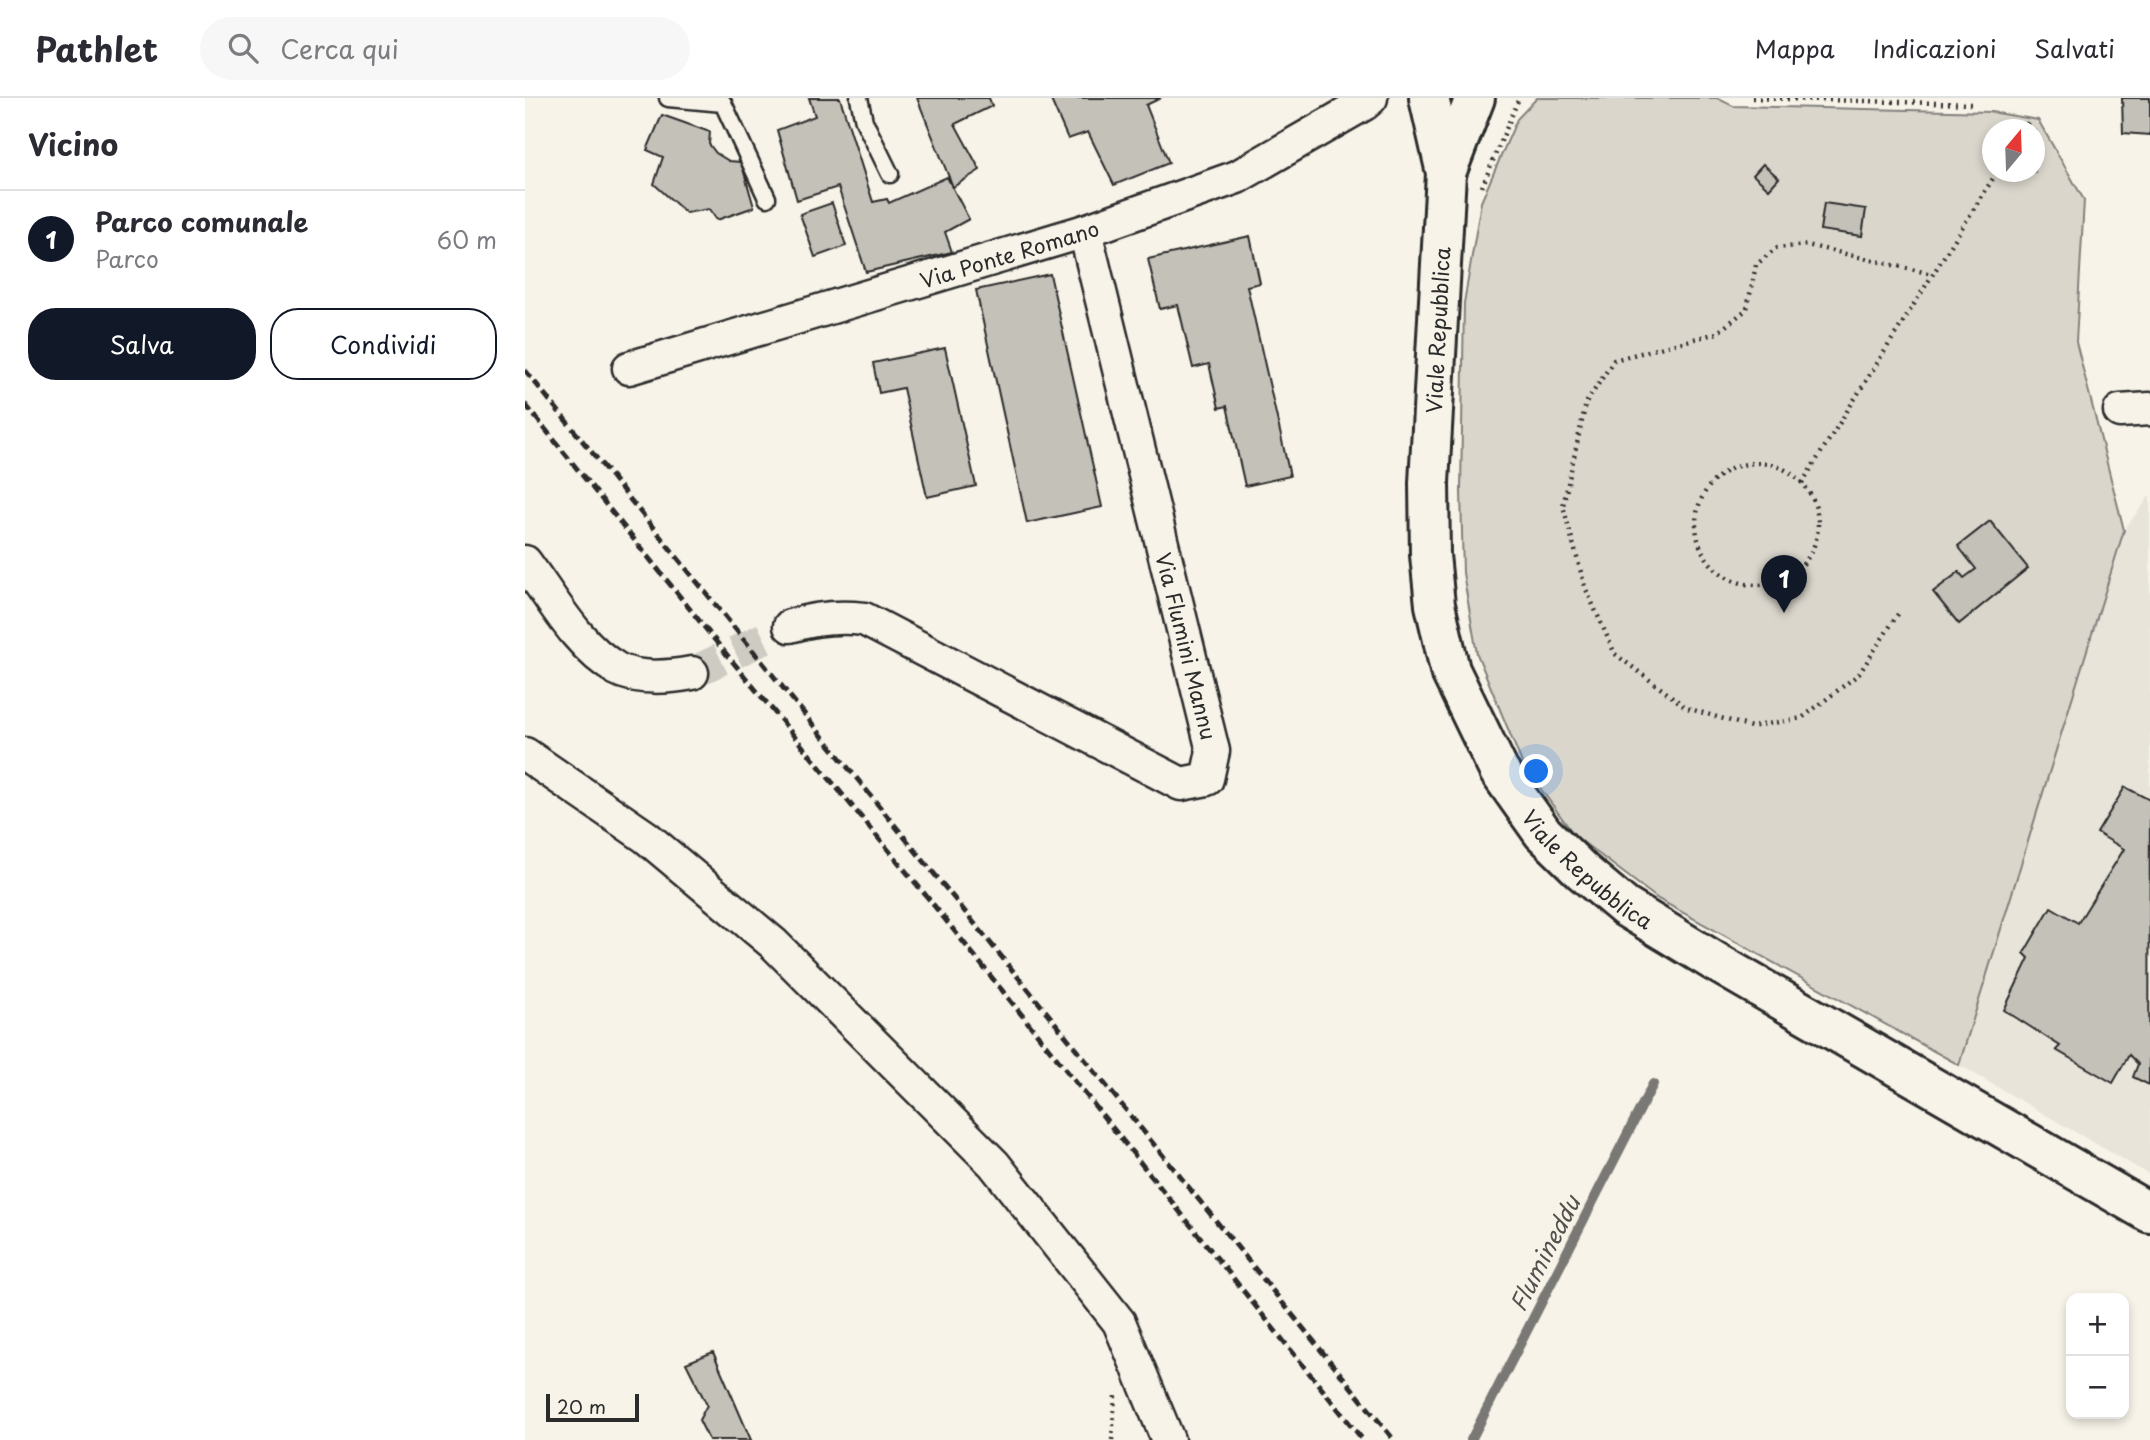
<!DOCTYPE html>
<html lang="it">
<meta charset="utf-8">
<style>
:root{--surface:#fff;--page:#f7f7f7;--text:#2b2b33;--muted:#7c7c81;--line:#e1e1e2;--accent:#111827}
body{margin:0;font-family:"Playpen Sans",sans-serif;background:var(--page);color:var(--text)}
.controls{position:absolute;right:21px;bottom:21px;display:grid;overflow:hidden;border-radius:14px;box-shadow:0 4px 10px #0003}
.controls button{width:63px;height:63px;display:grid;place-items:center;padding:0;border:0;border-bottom:2px solid var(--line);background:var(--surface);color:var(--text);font:35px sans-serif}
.compass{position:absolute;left:1457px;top:21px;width:63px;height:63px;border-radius:50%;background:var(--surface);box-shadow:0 4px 10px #0003;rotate:19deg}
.scale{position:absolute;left:21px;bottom:18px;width:93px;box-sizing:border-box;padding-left:7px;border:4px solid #2b2b2b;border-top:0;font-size:19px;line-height:24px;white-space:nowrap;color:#2b2b2b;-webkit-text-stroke:5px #f7f3e8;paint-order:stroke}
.you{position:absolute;left:1012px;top:674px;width:24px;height:24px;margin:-18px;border:5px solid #fff;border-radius:50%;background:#1a73e8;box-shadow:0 0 0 10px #1a73e833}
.badge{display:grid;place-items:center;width:46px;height:46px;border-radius:50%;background:var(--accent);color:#fff;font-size:23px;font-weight:700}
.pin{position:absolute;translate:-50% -58px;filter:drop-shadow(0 2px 4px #0008)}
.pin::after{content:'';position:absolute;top:37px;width:24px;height:21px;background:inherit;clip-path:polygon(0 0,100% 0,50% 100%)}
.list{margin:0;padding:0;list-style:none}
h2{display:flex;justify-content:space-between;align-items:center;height:91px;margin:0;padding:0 28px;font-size:30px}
h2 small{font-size:23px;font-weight:400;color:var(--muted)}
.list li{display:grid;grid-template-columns:46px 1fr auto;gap:21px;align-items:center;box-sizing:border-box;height:98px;padding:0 28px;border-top:2px solid var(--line)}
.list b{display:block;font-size:26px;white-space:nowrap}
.list p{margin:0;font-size:23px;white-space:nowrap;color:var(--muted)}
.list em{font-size:23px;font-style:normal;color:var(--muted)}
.actions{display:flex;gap:14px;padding:21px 28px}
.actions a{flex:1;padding:16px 0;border:2px solid var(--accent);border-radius:28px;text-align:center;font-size:24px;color:var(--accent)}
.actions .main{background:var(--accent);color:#fff}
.icon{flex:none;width:38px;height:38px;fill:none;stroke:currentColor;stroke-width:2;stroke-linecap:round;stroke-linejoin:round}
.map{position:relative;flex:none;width:1625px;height:1342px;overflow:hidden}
header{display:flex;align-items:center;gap:42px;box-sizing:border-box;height:98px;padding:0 35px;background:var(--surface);border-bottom:2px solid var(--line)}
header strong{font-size:33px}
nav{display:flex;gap:38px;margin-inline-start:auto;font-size:24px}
.search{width:490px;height:63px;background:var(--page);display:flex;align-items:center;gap:18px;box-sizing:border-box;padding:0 24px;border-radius:38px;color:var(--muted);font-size:26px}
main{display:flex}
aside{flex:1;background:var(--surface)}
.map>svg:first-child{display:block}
.built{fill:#e8e4da}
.green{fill:#dad6cc;stroke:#82807c;stroke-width:2;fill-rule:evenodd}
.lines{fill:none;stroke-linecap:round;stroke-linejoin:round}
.stream{stroke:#7a7874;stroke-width:10}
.building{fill:#c4c1b9;stroke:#2b2b2b;stroke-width:2}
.minor-tunnel{stroke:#cecbc2;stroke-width:32;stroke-dasharray:32 16;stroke-linecap:butt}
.service-casing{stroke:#2b2b2b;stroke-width:21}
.minor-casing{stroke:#2b2b2b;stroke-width:37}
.secondary-casing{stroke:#2b2b2b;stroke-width:44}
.path{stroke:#2b2b2b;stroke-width:4.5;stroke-dasharray:2 5;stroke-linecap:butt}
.service{stroke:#f7f3e8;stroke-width:16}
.minor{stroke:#f7f3e8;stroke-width:32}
.secondary{stroke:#f7f3e8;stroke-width:38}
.rail{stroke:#2b2b2b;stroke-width:5;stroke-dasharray:10 5;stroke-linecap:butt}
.labels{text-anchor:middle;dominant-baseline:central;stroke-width:7;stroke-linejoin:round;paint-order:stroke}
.street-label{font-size:21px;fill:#2b2b2b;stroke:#f7f3e8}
.water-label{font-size:23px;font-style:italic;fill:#53524f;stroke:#f7f3e8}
</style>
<header>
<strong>Pathlet</strong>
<div class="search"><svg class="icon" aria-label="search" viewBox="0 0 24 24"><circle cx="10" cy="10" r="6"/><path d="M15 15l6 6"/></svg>Cerca qui</div>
<nav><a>Mappa</a><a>Indicazioni</a><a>Salvati</a></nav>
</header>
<main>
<aside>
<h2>Vicino<small></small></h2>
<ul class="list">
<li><span class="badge">1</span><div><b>Parco comunale</b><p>Parco</p></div><em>60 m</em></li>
</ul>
<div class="actions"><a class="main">Salva</a><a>Condividi</a></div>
</aside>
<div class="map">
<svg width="1625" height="1342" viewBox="0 0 1625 1342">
<rect width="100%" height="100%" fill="#f7f3e8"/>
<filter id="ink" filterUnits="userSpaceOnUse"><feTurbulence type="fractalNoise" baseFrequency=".0143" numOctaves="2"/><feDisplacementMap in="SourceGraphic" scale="14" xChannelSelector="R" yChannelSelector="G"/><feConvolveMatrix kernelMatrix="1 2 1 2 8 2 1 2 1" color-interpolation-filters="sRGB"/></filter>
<g filter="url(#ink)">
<polygon class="built" points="1625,397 1625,1077 1434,967 1599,432"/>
<path class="green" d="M1012 0H1192L1208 8 1466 14 1513 22 1559 102 1551 244 1599 432 1434 967 1133 801 1050 738 997 665 952 556 938 475 936 393 939 205 956 104 992 21ZM1468 32H1510V74H1468Z"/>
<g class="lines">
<polyline class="stream" points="946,1342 1128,986"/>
</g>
<g class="building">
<polygon points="284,0 315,0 348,104 362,101 364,105 422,79 444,121 420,134 427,154 341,174 313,89 272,102 252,32 290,18"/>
<polygon points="392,0 464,0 467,8 430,26 455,72 428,89"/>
<polygon points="525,0 636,0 621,7 644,65 589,87 563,34 543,41"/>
<polygon points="1597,0 1625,0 1625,37 1598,35"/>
<polygon points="137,17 185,34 184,46 191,55 204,63 216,64 229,109 192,122 184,111 161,115 129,86 138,59 122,52"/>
<polygon points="1238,66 1254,80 1244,91 1228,77"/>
<polygon points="307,105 321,148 290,159 275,116"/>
<polygon points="1299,105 1341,111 1337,138 1295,132"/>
<polygon points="725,138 735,185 722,188 765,378 720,388 702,308 694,310 684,266 668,270 653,207 635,211 623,161"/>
<polygon points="525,176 577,409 502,425 451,192"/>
<polygon points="420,250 451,388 402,399 378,290 354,295 348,265"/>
<polygon points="1465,423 1503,470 1434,526 1408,494 1434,474 1439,480 1451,471 1433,448"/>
<polygon points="1600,689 1625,702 1624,987 1608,979 1613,966 1604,957 1588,985 1531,952 1535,948 1479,912 1504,860 1499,855 1526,809 1553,825 1599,751 1572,735"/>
<polygon points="188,1254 226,1342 184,1342 174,1322 182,1307 161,1265"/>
</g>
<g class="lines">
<polyline class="minor-tunnel" points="167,575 265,528"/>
<defs>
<g id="service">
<polyline points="143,0 198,5 242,100"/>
<polyline points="334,0 339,23 365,76"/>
</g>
<g id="minor">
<path id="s1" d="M104 270 560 133 712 79 839 6 846 0"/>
<polyline points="1595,313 1625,311"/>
<path d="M0 464C26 499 53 549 92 571 112 582 146 579 167 575"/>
<path d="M265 528C291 520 313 518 339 521L656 686 682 681 688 653 560 133"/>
<polyline points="0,656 121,739 249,846 469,1066 594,1224 643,1342"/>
</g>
<g id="secondary">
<path id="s2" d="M904 0 921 75 904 385 905 457 910 507 925 572 974 673 1018 735 1057 773 1100 809 1189 863 1625 1115"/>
<polyline points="921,75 950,0"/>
</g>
</defs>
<use href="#service" class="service-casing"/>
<use href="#minor" class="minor-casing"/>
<use href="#secondary" class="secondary-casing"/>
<g class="path">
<polyline points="1227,0 1446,6"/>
<polyline points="1498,32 1505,21"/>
<polyline points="957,89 994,0"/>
<circle cx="1232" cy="426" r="61"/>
<polyline points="1277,385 1472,74"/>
<polyline points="1373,516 1334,576 1277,620 1226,629 1162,610 1090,556 1060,489 1038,408 1061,305 1089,262 1192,235 1222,211 1231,167 1251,150 1282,147 1407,176"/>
<polyline points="587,1342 590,1298"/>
</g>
<use href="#service" class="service"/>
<use href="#minor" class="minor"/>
<use href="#secondary" class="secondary"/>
<g class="rail">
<polyline points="0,272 869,1342"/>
<polyline points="0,306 193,546 403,800 838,1342"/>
</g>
</g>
</g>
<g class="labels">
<g class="street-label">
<text stroke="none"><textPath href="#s1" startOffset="397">Via Ponte Romano</textPath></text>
<text transform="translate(912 232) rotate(-87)">Viale Repubblica</text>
<text transform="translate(662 548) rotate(76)">Via Flumini Mannu</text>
<text stroke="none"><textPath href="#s2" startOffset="822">Viale Repubblica</textPath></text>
</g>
<g class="water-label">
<text transform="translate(1019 1155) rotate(-63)">Flumineddu</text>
</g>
</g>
</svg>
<div class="controls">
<button>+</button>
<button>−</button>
</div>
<svg class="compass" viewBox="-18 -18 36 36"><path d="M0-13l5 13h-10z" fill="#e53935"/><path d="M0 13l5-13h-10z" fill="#7c7c81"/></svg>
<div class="scale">20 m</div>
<div class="you"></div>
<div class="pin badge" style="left:1259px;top:515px">1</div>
</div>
</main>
